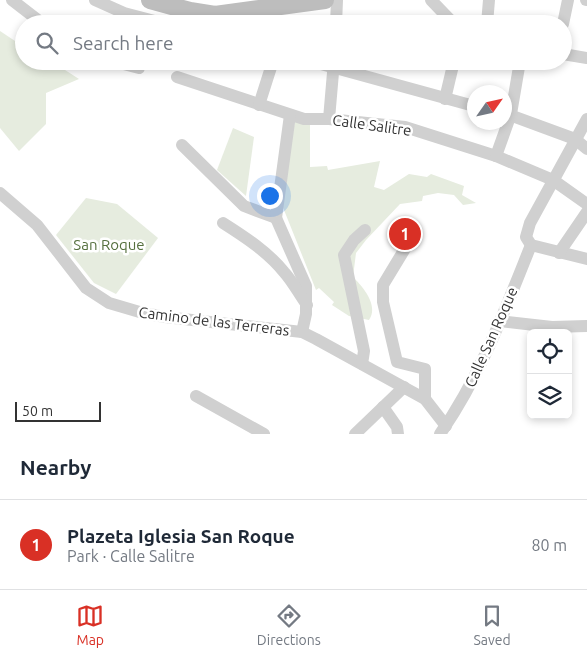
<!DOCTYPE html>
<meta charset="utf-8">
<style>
:root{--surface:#fff;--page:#f2f2f3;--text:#1f2937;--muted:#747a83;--line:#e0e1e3;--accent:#d93025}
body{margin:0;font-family:Ubuntu,sans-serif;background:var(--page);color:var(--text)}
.controls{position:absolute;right:15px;bottom:15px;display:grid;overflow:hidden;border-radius:8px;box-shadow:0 2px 8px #0003}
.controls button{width:45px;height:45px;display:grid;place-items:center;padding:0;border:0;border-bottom:1px solid var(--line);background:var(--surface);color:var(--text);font:25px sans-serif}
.compass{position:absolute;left:467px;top:85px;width:45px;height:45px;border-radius:50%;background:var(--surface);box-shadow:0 2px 8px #0003;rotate:56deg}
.scale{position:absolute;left:15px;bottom:12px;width:86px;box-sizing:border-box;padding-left:5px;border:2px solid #333;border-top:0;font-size:14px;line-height:18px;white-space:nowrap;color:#333;-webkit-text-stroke:4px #fff;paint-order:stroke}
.you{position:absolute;left:269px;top:195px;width:18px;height:18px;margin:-12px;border:4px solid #fff;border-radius:50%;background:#1a73e8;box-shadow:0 0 0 8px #1a73e833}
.badge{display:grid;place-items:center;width:32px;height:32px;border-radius:50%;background:var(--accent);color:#fff;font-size:16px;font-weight:700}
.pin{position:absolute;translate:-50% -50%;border:2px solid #fff;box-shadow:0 1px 5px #0006}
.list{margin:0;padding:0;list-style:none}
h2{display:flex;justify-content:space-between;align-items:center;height:65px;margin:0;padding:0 20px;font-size:21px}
h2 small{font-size:16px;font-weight:400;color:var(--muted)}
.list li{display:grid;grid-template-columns:32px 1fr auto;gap:15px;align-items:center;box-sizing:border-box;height:90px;padding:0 20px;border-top:1px solid var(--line)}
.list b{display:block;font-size:19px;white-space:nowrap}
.list p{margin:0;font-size:16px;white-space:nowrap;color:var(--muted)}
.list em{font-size:16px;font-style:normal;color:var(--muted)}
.icon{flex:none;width:28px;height:28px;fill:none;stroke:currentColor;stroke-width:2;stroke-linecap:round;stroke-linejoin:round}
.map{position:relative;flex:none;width:587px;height:434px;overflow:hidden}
.search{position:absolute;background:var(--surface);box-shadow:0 2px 8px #0003;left:15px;right:15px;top:15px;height:55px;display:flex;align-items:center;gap:12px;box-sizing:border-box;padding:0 18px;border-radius:28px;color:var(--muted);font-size:19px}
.sheet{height:155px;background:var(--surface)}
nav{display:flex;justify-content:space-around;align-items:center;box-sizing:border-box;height:70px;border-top:1px solid var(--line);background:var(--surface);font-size:14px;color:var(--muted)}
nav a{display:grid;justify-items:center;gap:2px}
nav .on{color:var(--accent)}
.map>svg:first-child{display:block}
.green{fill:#e6ecdf}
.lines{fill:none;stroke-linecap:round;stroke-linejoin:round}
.minor{stroke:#d0d0d0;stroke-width:12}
.secondary{stroke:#bdbdbd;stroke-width:18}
.labels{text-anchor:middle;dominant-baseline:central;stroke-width:5;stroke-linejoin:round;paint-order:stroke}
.street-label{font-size:15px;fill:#333;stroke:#fff}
.park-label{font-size:15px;fill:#56703f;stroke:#fff}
</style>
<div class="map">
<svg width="587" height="434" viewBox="0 0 587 434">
<rect width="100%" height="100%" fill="#fff"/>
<g class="green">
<polygon points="0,31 24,47 24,61 51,61 79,79 46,93 46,124 19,151 0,128"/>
<path d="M295 120 310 123V167L327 166 328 170 380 161 374 187 384 190 409 174 427 177 431 174 464 186 462 195 476 203 463 205 454 195 438 193 423 196 422 201 400 204 366 240 356 253 353 277C363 287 379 305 369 320L349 316 332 305 334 302 319 288 316 290 282 205Z"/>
<polygon points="233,128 254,137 246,196 217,170"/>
<polygon points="86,198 117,204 158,238 116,294 94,283 56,235"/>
<path d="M410 218C421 225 418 236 413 247L389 231C392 224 402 219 410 218Z"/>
</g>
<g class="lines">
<g class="minor">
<polyline points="12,0 43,24"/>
<polyline points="95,0 124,13 166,24"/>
<polyline points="431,0 454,24"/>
<polyline points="586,0 587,0"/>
<polyline points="336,24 337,0"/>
<polyline points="487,24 489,0"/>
<polyline points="563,24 568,0"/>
<polyline points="563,54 587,58"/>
<polyline points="112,61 139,68"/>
<polyline points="310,61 474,106"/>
<polyline points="177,77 304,119 329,119 405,127 496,156 553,180 587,204"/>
<polyline points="445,99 454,61"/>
<polyline points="259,105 273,61"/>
<polyline points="504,113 575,139 587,149"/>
<polyline points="329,119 334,61"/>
<polyline points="182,145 244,206 276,218"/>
<polyline points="496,156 511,114 520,61"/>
<polyline points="0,193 37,225 86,288 109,303 143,313 165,317 302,332 316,339 425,399 446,426"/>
<polyline points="276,218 306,286 306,314 302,332"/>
<polyline points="276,218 290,115"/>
<path d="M223 223C245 237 268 252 284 272 293 282 299 294 307 305"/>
<polyline points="531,245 526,237 530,223 587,119"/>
<polyline points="531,245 587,259"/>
<polyline points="406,247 383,285 383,302 397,362 425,369 425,399"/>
<polyline points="559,253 587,212"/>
<polyline points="500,321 552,327 587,326"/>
<polyline points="362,364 364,351 344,255 354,240 365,230"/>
<polyline points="196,396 264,434"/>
<polyline points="383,407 397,427 398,434"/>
<polyline points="355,434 404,387"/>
<path d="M440 434C480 377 505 310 531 245"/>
</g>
<polyline class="secondary" points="150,0 190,11 215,15 325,0"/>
</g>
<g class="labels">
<g class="street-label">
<text transform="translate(372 125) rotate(8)">Calle Salitre</text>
<text transform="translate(214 321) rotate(7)">Camino de las Terreras</text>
<text transform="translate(491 337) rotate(-66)">Calle San Roque</text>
</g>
<g class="park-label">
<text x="109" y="244">San Roque</text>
</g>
</g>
</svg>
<div class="controls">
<button><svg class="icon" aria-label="locate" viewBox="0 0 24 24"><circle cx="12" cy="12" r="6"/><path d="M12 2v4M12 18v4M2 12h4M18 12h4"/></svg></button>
<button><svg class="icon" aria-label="layers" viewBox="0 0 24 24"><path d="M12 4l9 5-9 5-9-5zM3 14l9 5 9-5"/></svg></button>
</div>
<svg class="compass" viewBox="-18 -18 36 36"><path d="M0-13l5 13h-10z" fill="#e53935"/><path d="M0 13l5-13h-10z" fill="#747a83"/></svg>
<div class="scale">50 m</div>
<div class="you"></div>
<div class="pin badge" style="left:405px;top:234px">1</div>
<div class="search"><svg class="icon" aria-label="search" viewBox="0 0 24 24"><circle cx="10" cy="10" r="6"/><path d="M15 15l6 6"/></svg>Search here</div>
</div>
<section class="sheet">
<h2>Nearby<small></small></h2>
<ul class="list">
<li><span class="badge">1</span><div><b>Plazeta Iglesia San Roque</b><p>Park · Calle Salitre</p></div><em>80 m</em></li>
</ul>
</section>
<nav>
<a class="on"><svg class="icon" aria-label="map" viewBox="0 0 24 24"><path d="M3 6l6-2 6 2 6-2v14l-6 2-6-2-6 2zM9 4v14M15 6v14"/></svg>Map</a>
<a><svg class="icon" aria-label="directions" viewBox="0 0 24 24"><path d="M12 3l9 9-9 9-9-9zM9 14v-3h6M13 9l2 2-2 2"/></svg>Directions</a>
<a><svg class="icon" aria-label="saved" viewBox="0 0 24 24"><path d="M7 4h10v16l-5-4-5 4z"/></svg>Saved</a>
</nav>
